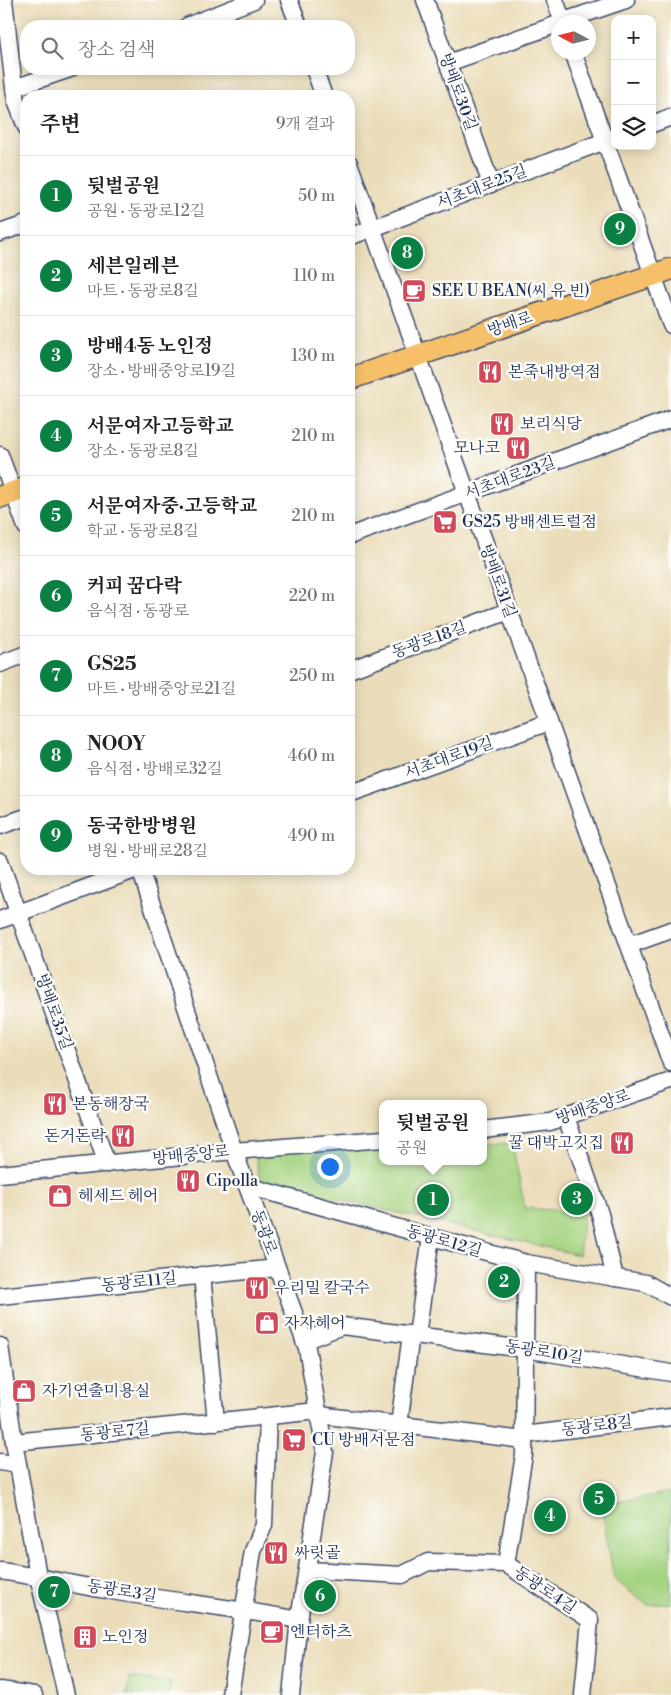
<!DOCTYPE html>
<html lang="ko">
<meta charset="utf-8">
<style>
:root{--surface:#fff;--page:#f6f6f6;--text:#222;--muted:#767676;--line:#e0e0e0;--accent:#0b8043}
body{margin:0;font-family:"Libre Bodoni","Noto Serif KR",serif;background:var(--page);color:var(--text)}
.controls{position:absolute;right:15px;top:15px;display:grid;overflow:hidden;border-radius:10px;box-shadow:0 2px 12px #0003}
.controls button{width:45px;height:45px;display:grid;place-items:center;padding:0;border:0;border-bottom:1px solid var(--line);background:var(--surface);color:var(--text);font:25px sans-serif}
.compass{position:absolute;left:551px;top:15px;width:45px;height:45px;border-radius:50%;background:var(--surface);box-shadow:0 2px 12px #0003;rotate:277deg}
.you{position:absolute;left:329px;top:1166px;width:18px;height:18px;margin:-12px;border:4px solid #fff;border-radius:50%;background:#1a73e8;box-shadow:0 0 0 8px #1a73e833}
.badge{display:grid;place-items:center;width:32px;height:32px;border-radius:50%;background:var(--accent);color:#fff;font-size:16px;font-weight:700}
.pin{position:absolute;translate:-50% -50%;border:2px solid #fff;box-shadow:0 1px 5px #0006}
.popup{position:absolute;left:379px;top:1100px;width:108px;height:65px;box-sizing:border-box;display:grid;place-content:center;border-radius:10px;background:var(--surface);filter:drop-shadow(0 1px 4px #0005);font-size:16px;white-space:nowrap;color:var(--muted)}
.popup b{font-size:19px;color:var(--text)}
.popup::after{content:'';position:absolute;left:50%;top:100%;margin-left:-10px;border:10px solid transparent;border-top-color:var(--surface)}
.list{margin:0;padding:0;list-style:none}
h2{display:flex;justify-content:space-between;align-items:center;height:65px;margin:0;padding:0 20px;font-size:21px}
h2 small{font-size:16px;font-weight:400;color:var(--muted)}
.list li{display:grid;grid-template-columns:32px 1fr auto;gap:15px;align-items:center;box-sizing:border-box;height:80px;padding:0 20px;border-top:1px solid var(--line)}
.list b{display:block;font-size:19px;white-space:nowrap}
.list p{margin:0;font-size:16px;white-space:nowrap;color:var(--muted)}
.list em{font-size:16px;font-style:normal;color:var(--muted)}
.icon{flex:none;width:28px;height:28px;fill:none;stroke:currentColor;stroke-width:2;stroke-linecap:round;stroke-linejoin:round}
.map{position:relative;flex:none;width:671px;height:1695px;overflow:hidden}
.search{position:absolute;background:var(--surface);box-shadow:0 2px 12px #0003;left:20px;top:20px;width:335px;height:55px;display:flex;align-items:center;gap:12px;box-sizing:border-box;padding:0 18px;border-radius:20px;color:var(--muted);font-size:19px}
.panel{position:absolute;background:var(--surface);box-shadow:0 2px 12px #0003;left:20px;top:90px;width:335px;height:785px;border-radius:20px}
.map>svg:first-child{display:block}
.green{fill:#a5d380;stroke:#60816f}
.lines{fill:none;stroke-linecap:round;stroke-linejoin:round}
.minor-casing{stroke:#3a496c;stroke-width:19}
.major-casing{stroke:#3a496c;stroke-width:24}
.minor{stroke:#fff;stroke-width:16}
.major{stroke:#f6c06b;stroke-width:21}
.labels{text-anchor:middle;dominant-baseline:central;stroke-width:5;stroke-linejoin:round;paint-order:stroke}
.street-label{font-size:16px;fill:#1b2f5e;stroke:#fdfcf7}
.poi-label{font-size:16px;fill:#1b2f5e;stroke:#fdfcf7;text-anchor:start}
</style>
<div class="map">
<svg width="671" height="1695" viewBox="0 0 671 1695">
<rect width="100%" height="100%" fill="#fdfcf7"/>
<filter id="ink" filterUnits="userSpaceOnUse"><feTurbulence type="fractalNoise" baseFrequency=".02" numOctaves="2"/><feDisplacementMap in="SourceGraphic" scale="10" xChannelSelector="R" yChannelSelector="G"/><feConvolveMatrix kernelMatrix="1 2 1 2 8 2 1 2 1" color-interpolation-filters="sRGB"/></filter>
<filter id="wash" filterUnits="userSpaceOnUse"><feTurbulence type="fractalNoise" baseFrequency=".0096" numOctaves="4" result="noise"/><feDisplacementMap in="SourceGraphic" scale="20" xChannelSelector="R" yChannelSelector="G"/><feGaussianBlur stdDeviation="1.12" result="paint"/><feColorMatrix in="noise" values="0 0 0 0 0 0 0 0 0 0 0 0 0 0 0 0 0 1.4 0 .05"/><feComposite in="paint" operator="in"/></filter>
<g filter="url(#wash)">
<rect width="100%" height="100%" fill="#ebddba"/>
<g class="green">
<polygon points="383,1142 383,1161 483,1161 483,1144 510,1143 513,1148 525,1208 584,1212 579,1255 260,1181 254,1149"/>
<polygon points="671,1492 671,1603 647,1605 614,1579 601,1505"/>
<polygon points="129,1677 171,1682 169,1695 127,1695"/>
</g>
</g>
<g filter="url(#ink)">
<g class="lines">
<defs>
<g id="minor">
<polyline points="4,0 14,88 16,101 26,127"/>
<polyline points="289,0 299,26"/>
<polyline points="425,0 491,184"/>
<polyline points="555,0 563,22"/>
<polyline points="561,22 626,0"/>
<polyline points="187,26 254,0"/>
<polyline points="573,52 671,325"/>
<polyline points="448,63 558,24"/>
<polyline points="314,69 324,96"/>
<polyline points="14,88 70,69"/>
<polyline points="652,124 671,117"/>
<polyline points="349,163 671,1063"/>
<polyline points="0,233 26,224"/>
<polyline points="349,237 613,138"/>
<polyline points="0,455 26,527"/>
<polyline points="349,536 671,419"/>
<polyline points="0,664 26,654"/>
<polyline points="349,670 509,611"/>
<polyline points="349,794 549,722"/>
<polyline points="0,826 26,817"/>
<polyline points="0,861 107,1164"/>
<polyline points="140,869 234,1151 307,1348 325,1452 299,1620 291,1695"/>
<polyline points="0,920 137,869"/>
<polyline points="629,945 671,930"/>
<polyline points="566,1117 600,1214 615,1278"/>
<polyline points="483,1130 550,1122 671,1081"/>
<polyline points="0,1174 234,1151 383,1139"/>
<polyline points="247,1186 526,1263 646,1283 671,1297"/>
<polyline points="202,1275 216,1422"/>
<polyline points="0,1296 277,1268"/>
<polyline points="417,1335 431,1237"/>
<polyline points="304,1341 342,1326 525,1349 671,1373"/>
<polyline points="0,1346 14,1442 38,1576 66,1695"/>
<polyline points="319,1415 524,1440"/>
<polyline points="399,1425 411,1334"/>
<polyline points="524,1435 671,1417"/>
<polyline points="14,1442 318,1411"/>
<polyline points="0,1462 18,1465"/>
<polyline points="506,1564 524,1455 526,1263"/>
<polyline points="308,1570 402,1575 428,1562 506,1564 590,1620 583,1695"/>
<path d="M0 1571C36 1576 70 1584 106 1590 170 1601 235 1608 299 1620"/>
<polyline points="0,1690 34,1695"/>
<polyline points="230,1695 253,1551 264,1525 268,1417"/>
</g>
<g id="major">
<polyline points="349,379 671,269"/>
<polyline points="0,497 26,488"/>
</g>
</defs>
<use href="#minor" class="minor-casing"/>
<use href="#major" class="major-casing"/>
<use href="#minor" class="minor"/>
<use href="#major" class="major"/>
</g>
</g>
<defs>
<symbol id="cafe-square" viewBox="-11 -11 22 22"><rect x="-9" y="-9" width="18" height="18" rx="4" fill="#d1495b" stroke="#fdfcf7"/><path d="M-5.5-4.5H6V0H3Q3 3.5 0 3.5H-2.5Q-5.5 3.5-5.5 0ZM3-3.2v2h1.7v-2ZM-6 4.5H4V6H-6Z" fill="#fff"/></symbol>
<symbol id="restaurant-square" viewBox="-11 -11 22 22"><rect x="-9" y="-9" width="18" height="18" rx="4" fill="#d1495b" stroke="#fdfcf7"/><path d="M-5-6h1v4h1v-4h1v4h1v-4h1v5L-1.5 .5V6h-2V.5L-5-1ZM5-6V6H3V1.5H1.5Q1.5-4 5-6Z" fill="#fff"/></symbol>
<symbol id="supermarket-square" viewBox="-11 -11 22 22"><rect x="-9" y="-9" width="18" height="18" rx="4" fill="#d1495b" stroke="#fdfcf7"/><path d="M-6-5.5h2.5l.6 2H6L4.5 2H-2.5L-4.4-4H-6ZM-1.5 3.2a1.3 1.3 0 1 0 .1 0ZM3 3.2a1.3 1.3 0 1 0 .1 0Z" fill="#fff"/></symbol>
<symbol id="shop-square" viewBox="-11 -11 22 22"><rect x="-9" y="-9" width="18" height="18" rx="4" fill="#d1495b" stroke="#fdfcf7"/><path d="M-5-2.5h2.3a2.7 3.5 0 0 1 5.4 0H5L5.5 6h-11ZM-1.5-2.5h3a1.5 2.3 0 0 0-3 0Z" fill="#fff"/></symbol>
<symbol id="building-square" viewBox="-11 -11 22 22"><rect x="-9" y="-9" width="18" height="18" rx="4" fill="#d1495b" stroke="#fdfcf7"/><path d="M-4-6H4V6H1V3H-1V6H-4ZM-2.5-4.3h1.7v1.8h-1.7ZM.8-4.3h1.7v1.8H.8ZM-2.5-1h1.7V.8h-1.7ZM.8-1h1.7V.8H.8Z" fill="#fff"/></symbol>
</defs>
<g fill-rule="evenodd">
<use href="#cafe-square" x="400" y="277" width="28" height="28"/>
<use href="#restaurant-square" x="476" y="358" width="28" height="28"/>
<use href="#restaurant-square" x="488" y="410" width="28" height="28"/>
<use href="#restaurant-square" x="504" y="434" width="28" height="28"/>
<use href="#supermarket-square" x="431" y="508" width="28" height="28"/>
<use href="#restaurant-square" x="41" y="1090" width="28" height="28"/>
<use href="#restaurant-square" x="109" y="1122" width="28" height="28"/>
<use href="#restaurant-square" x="608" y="1129" width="28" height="28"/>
<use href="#restaurant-square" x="174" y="1167" width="28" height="28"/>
<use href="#shop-square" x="46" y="1182" width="28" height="28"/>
<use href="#restaurant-square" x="243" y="1274" width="28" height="28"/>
<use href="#shop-square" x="253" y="1309" width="28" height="28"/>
<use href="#shop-square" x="10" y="1377" width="28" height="28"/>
<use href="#supermarket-square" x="280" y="1426" width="28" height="28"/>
<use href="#restaurant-square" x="262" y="1539" width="28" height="28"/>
<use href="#cafe-square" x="258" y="1618" width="28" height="28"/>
<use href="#building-square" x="71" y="1623" width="28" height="28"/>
</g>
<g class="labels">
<g class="street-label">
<text transform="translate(458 92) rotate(70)">방배로30길</text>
<text transform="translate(482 187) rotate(-21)">서초대로25길</text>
<text transform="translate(510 324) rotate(-19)">방배로</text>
<text transform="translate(510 478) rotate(-20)">서초대로23길</text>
<text transform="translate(498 581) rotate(70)">방배로31길</text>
<text transform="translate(429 640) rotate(-20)">동광로18길</text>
<text transform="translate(449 758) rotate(-20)">서초대로19길</text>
<text transform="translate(54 1012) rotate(70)">방배로35길</text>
<text transform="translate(593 1107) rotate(-19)">방배중앙로</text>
<text transform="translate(191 1155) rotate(-6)">방배중앙로</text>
<text transform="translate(264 1232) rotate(70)">동광로</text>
<text transform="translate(444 1241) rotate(16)">동광로12길</text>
<text transform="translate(139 1282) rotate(-6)">동광로11길</text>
<text transform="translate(544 1352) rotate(9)">동광로10길</text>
<text transform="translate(597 1426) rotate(-7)">동광로8길</text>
<text transform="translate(115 1432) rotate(-6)">동광로7길</text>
<text transform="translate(545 1590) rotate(34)">동광로4길</text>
<text transform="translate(122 1591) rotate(9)">동광로3길</text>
</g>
<g class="poi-label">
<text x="432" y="291">SEE U BEAN(씨 유 빈)</text>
<text x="508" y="372">본죽내방역점</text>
<text x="520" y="424">보리식당</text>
<text x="500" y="448" text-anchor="end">모나코</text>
<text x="462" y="522">GS25 방배센트럴점</text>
<text x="72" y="1104">본동해장국</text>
<text x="106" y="1136" text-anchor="end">돈거돈락</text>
<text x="604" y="1143" text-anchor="end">꿀 대박고깃집</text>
<text x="206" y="1181">Cipolla</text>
<text x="78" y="1196">헤세드 헤어</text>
<text x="274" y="1288">우리밀 칼국수</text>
<text x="284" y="1323">자자헤어</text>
<text x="42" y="1391">자기연출미용실</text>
<text x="312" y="1440">CU 방배서문점</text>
<text x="294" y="1553">싸릿골</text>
<text x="290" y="1632">엔터하츠</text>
<text x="102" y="1637">노인정</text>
</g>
</g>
</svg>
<div class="controls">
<button>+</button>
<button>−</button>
<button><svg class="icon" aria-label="layers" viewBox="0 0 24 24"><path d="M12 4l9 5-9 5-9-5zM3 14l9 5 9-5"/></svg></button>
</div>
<svg class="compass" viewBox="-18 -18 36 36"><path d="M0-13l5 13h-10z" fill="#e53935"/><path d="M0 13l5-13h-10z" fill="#767676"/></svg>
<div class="you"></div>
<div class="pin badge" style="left:433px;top:1200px">1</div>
<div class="popup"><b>뒷벌공원</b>공원</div>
<div class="pin badge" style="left:504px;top:1282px">2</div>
<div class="pin badge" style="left:577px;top:1199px">3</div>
<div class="pin badge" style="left:550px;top:1516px">4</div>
<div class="pin badge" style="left:599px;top:1499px">5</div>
<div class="pin badge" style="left:320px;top:1596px">6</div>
<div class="pin badge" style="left:54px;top:1592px">7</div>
<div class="pin badge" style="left:407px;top:253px">8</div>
<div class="pin badge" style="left:620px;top:229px">9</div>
<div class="search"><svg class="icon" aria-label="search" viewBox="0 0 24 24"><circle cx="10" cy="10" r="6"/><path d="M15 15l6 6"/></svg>장소 검색</div>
<section class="panel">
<h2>주변<small>9개 결과</small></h2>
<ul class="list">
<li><span class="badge">1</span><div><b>뒷벌공원</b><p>공원 · 동광로12길</p></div><em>50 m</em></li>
<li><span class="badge">2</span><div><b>세븐일레븐</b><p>마트 · 동광로8길</p></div><em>110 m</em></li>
<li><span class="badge">3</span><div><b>방배4동 노인정</b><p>장소 · 방배중앙로19길</p></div><em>130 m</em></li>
<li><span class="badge">4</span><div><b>서문여자고등학교</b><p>장소 · 동광로8길</p></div><em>210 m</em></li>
<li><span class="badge">5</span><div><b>서문여자중·고등학교</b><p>학교 · 동광로8길</p></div><em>210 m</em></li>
<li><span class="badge">6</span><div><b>커피 꿈다락</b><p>음식점 · 동광로</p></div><em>220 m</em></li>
<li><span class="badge">7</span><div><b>GS25</b><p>마트 · 방배중앙로21길</p></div><em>250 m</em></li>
<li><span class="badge">8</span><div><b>NOOY</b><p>음식점 · 방배로32길</p></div><em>460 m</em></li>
<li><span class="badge">9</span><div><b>동국한방병원</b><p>병원 · 방배로28길</p></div><em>490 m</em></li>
</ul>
</section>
</div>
